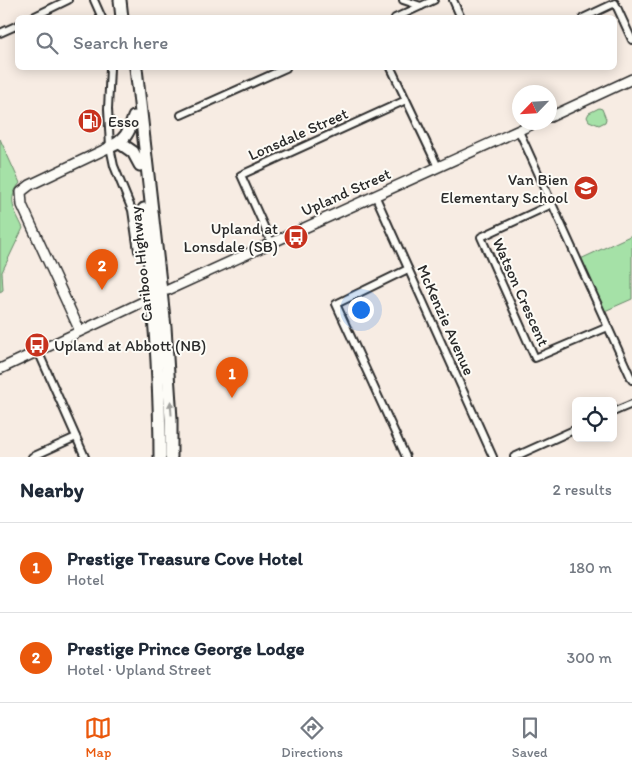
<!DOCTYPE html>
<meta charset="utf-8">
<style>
:root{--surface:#fff;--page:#f6f6f7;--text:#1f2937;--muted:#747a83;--line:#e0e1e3;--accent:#ea580c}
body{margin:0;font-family:Itim,sans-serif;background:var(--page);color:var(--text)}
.controls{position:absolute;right:15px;bottom:15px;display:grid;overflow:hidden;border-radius:8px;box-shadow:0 2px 12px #0003}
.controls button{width:45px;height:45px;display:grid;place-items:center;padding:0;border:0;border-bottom:1px solid var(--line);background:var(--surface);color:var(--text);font:25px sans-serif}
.compass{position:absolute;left:512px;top:85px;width:45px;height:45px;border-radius:50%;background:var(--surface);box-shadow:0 2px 12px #0003;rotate:245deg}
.you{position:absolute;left:360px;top:309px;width:18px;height:18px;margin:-12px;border:4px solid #fff;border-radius:50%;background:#1a73e8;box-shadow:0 0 0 8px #1a73e833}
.badge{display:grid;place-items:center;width:32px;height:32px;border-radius:50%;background:var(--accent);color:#fff;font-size:16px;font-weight:700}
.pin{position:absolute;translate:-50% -41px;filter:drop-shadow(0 1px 2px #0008)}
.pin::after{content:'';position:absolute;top:26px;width:18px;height:15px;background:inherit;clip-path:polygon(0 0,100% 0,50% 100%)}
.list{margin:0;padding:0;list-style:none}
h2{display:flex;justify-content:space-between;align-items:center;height:65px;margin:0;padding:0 20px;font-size:21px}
h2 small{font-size:16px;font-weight:400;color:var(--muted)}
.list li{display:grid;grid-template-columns:32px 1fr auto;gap:15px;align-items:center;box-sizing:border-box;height:90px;padding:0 20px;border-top:1px solid var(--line)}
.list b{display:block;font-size:19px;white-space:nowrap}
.list p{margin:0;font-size:16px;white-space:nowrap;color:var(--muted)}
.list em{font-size:16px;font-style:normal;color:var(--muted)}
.icon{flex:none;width:28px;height:28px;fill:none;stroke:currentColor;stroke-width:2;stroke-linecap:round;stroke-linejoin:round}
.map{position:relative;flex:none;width:632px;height:457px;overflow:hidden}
.search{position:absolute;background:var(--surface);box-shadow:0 2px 12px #0003;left:15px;right:15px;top:15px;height:55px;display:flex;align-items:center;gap:12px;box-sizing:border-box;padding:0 18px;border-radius:8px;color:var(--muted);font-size:19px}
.sheet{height:245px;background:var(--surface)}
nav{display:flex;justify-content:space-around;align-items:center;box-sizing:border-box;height:70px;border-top:1px solid var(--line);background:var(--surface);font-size:14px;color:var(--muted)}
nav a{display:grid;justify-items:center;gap:2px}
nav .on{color:var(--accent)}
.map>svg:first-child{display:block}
.green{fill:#a5e1a7;stroke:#688669}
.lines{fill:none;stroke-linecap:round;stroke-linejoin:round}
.minor-casing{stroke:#2b2b2b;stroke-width:10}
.tertiary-casing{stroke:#2b2b2b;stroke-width:12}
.trunk-casing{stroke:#2b2b2b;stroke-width:15}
.minor{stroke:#fdfcf7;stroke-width:6}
.tertiary{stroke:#fdfcf7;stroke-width:9}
.trunk{stroke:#fdfcf7;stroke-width:11}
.oneway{fill:#9e9e9b}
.labels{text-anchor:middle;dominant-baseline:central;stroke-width:4;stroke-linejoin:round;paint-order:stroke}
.poi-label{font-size:16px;fill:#2b2b2b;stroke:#fdfcf7;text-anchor:start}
.street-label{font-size:16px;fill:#2b2b2b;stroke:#fdfcf7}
</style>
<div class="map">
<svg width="632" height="457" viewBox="0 0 632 457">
<rect width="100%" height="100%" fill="#f7ece3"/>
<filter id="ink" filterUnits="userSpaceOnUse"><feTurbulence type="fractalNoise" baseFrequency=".02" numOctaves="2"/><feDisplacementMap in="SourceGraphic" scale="10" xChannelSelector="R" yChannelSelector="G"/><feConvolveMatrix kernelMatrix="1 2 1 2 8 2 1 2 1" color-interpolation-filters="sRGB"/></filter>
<g filter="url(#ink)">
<g class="green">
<polygon points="599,108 602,109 606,119 605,122 599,125 589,121 587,117 589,113"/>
<path d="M0 139 20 183C6 200 15 211 23 228L2 272 3 290 0 292Z"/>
<polygon points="632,235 632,299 598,314 574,262"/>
</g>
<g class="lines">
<defs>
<g id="minor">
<polyline points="94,0 102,18"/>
<polyline points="403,0 421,6"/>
<polyline points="453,0 461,18"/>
<polyline points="31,18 68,0"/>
<polyline points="395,18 434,0"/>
<polyline points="583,18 615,3 632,40"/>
<polyline points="0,33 18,25"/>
<polyline points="110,68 108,109 110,147 114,166 132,210 138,251"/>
<polyline points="391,68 438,167"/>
<polyline points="181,115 286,68"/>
<polyline points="519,131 632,380"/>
<polyline points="375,195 493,457"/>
<polyline points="552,204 481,237 535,358 608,327"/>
<polyline points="271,242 241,175 406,100"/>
<polyline points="38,351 85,457"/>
<polyline points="613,412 632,404"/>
<polyline points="32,457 76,437"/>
<polyline points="406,457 336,304 408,269"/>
<polyline points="514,457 576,429"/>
</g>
<g id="tertiary">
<polyline points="550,117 632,79"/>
<polyline points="168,290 537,122"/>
<polyline points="80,331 22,205 21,192 30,185 110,147"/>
<polyline points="0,369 147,300"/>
</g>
<g id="trunk">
<polyline points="120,0 122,18"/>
<polyline points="136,68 165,327 171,419 171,457"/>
<polyline points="120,143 133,152 140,165"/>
<path d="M110 147C125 141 129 132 134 117"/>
<path d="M144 209C153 292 160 374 160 457"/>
</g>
</defs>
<use href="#minor" class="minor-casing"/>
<use href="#tertiary" class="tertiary-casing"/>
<use href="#trunk" class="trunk-casing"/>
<use href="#minor" class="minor"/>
<use href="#tertiary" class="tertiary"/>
<use href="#trunk" class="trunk"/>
</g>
<defs><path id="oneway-solid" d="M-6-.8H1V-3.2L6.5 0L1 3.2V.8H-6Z" transform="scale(1.25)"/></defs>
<use class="oneway" href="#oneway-solid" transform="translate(171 408) rotate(-94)"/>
</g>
<defs>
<symbol id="fuel-disc" viewBox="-11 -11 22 22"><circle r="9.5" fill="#c8321e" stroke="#fdfcf7"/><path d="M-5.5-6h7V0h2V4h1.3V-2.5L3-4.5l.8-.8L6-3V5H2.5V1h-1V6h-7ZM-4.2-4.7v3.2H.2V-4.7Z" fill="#fff"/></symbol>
<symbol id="school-disc" viewBox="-11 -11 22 22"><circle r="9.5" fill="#c8321e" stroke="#fdfcf7"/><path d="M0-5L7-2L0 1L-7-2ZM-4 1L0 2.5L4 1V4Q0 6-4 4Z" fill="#fff"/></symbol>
<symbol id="bus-disc" viewBox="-11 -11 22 22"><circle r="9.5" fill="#c8321e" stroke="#fdfcf7"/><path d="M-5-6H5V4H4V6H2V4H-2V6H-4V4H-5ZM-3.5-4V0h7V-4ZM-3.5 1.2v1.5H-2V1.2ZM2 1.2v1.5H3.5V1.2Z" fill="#fff"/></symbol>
</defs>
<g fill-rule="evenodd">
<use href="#fuel-disc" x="76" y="107" width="28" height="28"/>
<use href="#school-disc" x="572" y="174" width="28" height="28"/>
<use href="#bus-disc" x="282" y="223" width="28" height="28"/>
<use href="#bus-disc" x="23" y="331" width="28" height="28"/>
</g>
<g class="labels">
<g class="poi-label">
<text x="108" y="121">Esso</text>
<text x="568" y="179" text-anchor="end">Van Bien<tspan x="568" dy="18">Elementary School</tspan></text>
<text x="278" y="228" text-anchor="end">Upland at<tspan x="278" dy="18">Lonsdale (SB)</tspan></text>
<text x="54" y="345">Upland at Abbott (NB)</text>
</g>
<g class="street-label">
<text transform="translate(298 134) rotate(-24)">Lonsdale Street</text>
<text transform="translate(346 192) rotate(-24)">Upland Street</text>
<text transform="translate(141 264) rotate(-96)">Cariboo Highway</text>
<text transform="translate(521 292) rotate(66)">Watson Crescent</text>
<text transform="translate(446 320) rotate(66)">McKenzie Avenue</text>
</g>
</g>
</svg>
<div class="controls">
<button><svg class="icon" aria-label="locate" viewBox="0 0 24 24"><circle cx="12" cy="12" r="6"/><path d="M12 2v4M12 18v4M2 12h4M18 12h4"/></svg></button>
</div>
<svg class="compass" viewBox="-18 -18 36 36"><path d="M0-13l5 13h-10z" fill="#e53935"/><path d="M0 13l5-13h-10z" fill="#747a83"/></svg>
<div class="you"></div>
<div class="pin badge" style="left:232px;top:398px">1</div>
<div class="pin badge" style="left:102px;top:290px">2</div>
<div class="search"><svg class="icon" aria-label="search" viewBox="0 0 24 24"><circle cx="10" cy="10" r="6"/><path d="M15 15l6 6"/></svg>Search here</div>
</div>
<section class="sheet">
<h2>Nearby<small>2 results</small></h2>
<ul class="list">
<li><span class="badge">1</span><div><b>Prestige Treasure Cove Hotel</b><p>Hotel</p></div><em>180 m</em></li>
<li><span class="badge">2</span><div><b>Prestige Prince George Lodge</b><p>Hotel · Upland Street</p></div><em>300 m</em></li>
</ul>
</section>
<nav>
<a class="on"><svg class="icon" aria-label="map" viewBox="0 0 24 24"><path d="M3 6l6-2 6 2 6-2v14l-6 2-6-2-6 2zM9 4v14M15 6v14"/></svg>Map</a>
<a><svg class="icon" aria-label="directions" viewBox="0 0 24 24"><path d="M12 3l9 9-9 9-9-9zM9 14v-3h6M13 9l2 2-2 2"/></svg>Directions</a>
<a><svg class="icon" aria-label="saved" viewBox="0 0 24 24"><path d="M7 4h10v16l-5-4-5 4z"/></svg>Saved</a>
</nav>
